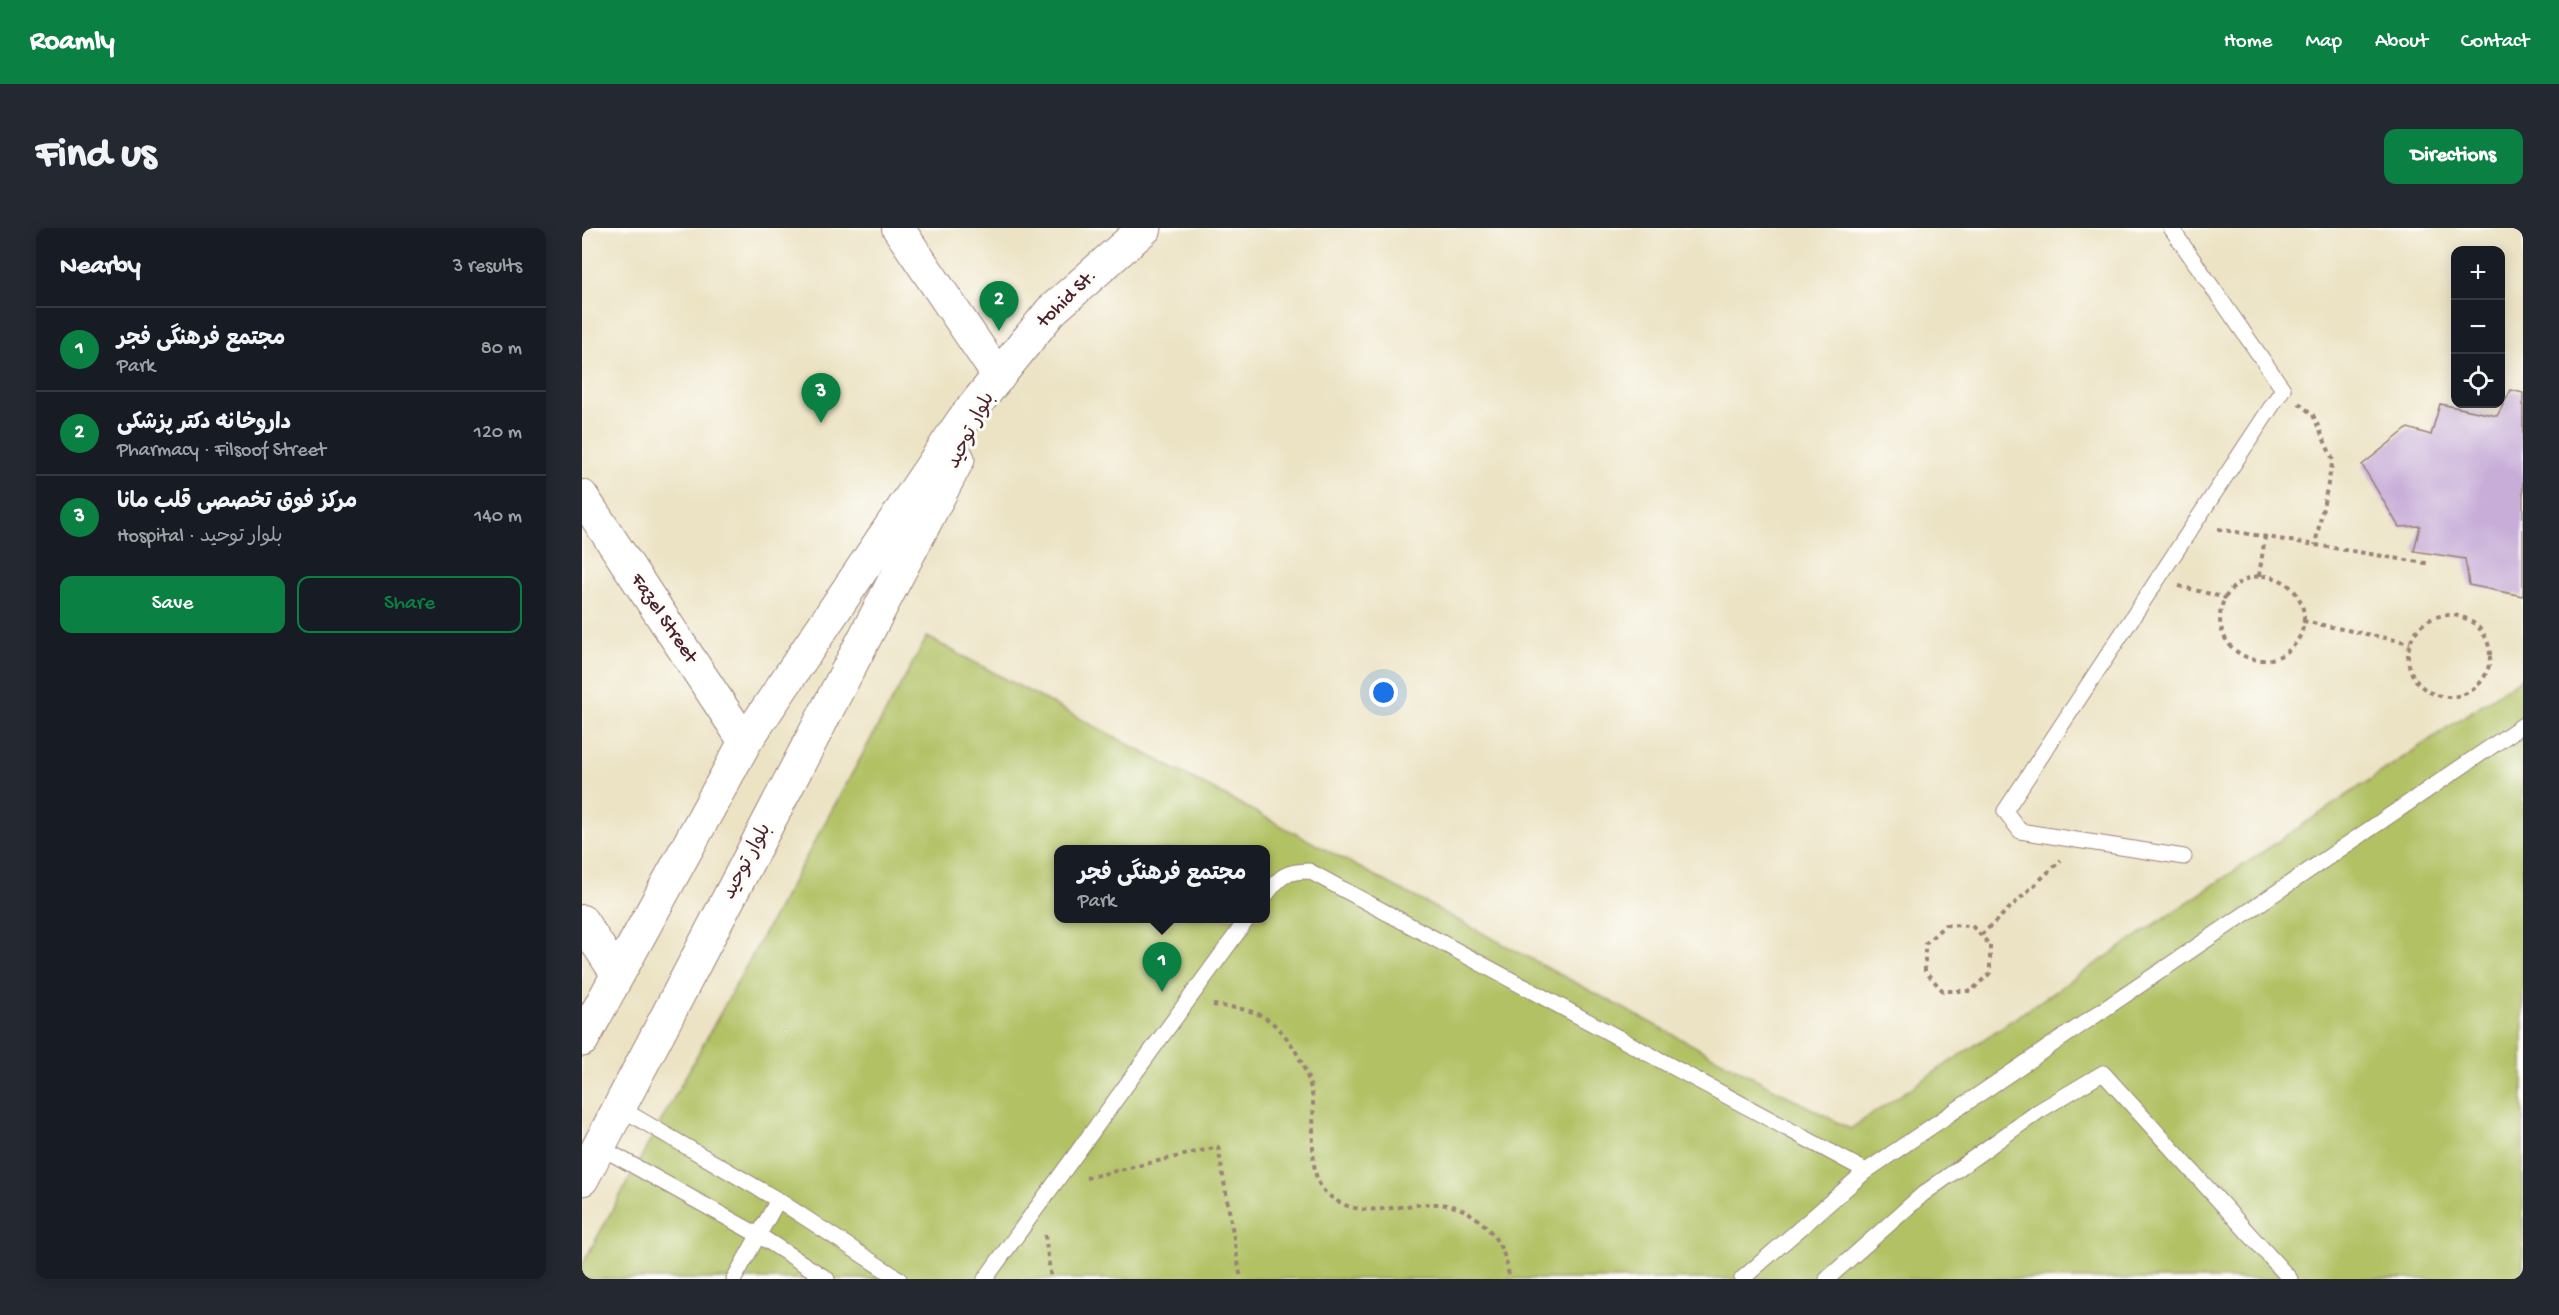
<!DOCTYPE html>
<meta charset="utf-8">
<style>
:root{--surface:#171b24;--page:#242831;--text:#f1f3f6;--muted:#9ea1a6;--line:#363941;--accent:#0b8043}
body{margin:0;font-family:"Gochi Hand","Playpen Sans Arabic",sans-serif;background:var(--page);color:var(--text)}
.controls{position:absolute;right:18px;top:18px;display:grid;overflow:hidden;border-radius:12px;box-shadow:0 3px 15px #0003}
.controls button{width:54px;height:54px;display:grid;place-items:center;padding:0;border:0;border-bottom:2px solid var(--line);background:var(--surface);color:var(--text);font:30px sans-serif}
.you{position:absolute;left:802px;top:465px;width:21px;height:21px;margin:-15px;border:4px solid #fff;border-radius:50%;background:#1a73e8;box-shadow:0 0 0 9px #1a73e833}
.badge{display:grid;place-items:center;width:39px;height:39px;border-radius:50%;background:var(--accent);color:#fff;font-size:20px;font-weight:700}
.pin{position:absolute;translate:-50% -50px;filter:drop-shadow(0 2px 3px #0008)}
.pin::after{content:'';position:absolute;top:32px;width:21px;height:18px;background:inherit;clip-path:polygon(0 0,100% 0,50% 100%)}
.popup{position:absolute;left:472px;top:617px;width:216px;height:78px;box-sizing:border-box;display:grid;place-content:center;border-radius:12px;background:var(--surface);filter:drop-shadow(0 2px 4px #0005);font-size:20px;white-space:nowrap;color:var(--muted)}
.popup b{font-size:22px;color:var(--text)}
.popup::after{content:'';position:absolute;left:50%;top:100%;margin-left:-12px;border:12px solid transparent;border-top-color:var(--surface)}
.list{margin:0;padding:0;list-style:none}
h2{display:flex;justify-content:space-between;align-items:center;height:78px;margin:0;padding:0 24px;font-size:26px}
h2 small{font-size:20px;font-weight:400;color:var(--muted)}
.list li{display:grid;grid-template-columns:39px 1fr auto;gap:18px;align-items:center;box-sizing:border-box;height:84px;padding:0 24px;border-top:2px solid var(--line)}
.list b{display:block;font-size:22px;white-space:nowrap}
.list p{margin:0;font-size:20px;white-space:nowrap;color:var(--muted)}
.list em{font-size:20px;font-style:normal;color:var(--muted)}
.actions{display:flex;gap:12px;padding:18px 24px}
.actions a{flex:1;padding:14px 0;border:2px solid var(--accent);border-radius:12px;text-align:center;font-size:21px;color:var(--accent)}
.actions .main{background:var(--accent);color:#fff}
.icon{flex:none;width:33px;height:33px;fill:none;stroke:currentColor;stroke-width:2;stroke-linecap:round;stroke-linejoin:round}
.map{position:relative;flex:none;width:1941px;height:1051px;overflow:hidden;border-radius:12px}
header{display:flex;align-items:center;gap:36px;box-sizing:border-box;height:84px;padding:0 30px;background:var(--accent);color:#fff}
header strong{font-size:28px}
nav{display:flex;gap:33px;margin-inline-start:auto;font-size:21px}
.intro{display:flex;align-items:center;justify-content:space-between;box-sizing:border-box;height:144px;padding:0 36px}
h1{margin:0;font-size:42px}
.button{padding:15px 27px;border-radius:12px;background:var(--accent);color:#fff;font-size:21px;font-weight:700}
main{display:flex;gap:36px;padding:0 36px}
aside{flex:1;background:var(--surface);border-radius:12px;box-shadow:0 3px 15px #0003}
.map>svg:first-child{display:block}
.green{fill:#b1c163;stroke:#7e7047;stroke-width:1.5;fill-rule:evenodd}
.building{fill:#c7add8}
.lines{fill:none;stroke-linecap:round;stroke-linejoin:round}
.lane-casing{stroke:#9b8178;stroke-width:17}
.street-casing{stroke:#9b8178;stroke-width:34}
.secondary-casing{stroke:#9b8178;stroke-width:35}
.path{stroke:#9b8178;stroke-width:4;stroke-dasharray:4.5 4.5;stroke-linecap:butt}
.lane{stroke:#fff;stroke-width:15}
.street{stroke:#fff;stroke-width:32}
.secondary{stroke:#fff;stroke-width:33}
.labels{text-anchor:middle;dominant-baseline:central;stroke-width:6;stroke-linejoin:round;paint-order:stroke}
.street-label{font-size:20px;fill:#4a1f2b;stroke:#fdfcf7}
</style>
<header>
<strong>Roamly</strong>
<nav><a>Home</a><a>Map</a><a>About</a><a>Contact</a></nav>
</header>
<div class="intro"><h1>Find us</h1><a class="button">Directions</a></div>
<main>
<aside>
<h2>Nearby<small>3 results</small></h2>
<ul class="list">
<li><span class="badge">1</span><div><b>مجتمع فرهنگی فجر</b><p>Park</p></div><em>80 m</em></li>
<li><span class="badge">2</span><div><b>داروخانه دکتر پزشکی</b><p>Pharmacy · Filsoof Street</p></div><em>120 m</em></li>
<li><span class="badge">3</span><div><b>مرکز فوق تخصصی قلب مانا</b><p>Hospital · بلوار توحید</p></div><em>140 m</em></li>
</ul>
<div class="actions"><a class="main">Save</a><a>Share</a></div>
</aside>
<div class="map">
<svg width="1941" height="1051" viewBox="0 0 1941 1051">
<rect width="100%" height="100%" fill="#fdfcf7"/>
<filter id="ink" filterUnits="userSpaceOnUse"><feTurbulence type="fractalNoise" baseFrequency=".0167" numOctaves="2"/><feDisplacementMap in="SourceGraphic" scale="12" xChannelSelector="R" yChannelSelector="G"/><feConvolveMatrix kernelMatrix="1 2 1 2 8 2 1 2 1" color-interpolation-filters="sRGB"/></filter>
<filter id="wash" filterUnits="userSpaceOnUse"><feTurbulence type="fractalNoise" baseFrequency=".008" numOctaves="4" result="noise"/><feDisplacementMap in="SourceGraphic" scale="24" xChannelSelector="R" yChannelSelector="G"/><feGaussianBlur stdDeviation="1.35" result="paint"/><feColorMatrix in="noise" values="0 0 0 0 0 0 0 0 0 0 0 0 0 0 0 0 0 1.4 0 .05"/><feComposite in="paint" operator="in"/></filter>
<g filter="url(#wash)">
<rect width="100%" height="100%" fill="#ece3c4"/>
<path class="green" d="M345 409 1268 901 1941 449V1051H0V1037ZM476 622H684V690H476Z"/>
<g id="blocks">
<polygon class="building" points="1929,162 1941,165 1941,368 1887,357 1883,331 1832,323 1838,298 1817,299 1780,237 1826,200 1849,207 1858,176 1915,188"/>
</g>
</g>
<g filter="url(#ink)">
<use href="#blocks" fill-opacity="0" stroke="#9b8178" stroke-width="1.5"/>
<g class="lines">
<defs>
<g id="lane">
<polyline points="1589,0 1701,161 1423,583 1438,603 1602,629"/>
<path d="M684 667C697 649 704 643 727 643L1284 943 1941 497"/>
<polyline points="38,880 196,972 317,1051"/>
<polyline points="18,919 178,1008 245,1051"/>
<polyline points="152,1051 196,972"/>
<polyline points="403,1051 666,690"/>
<polyline points="1160,1051 1284,943"/>
<polyline points="1245,1051 1341,966 1457,883 1521,845 1708,1051"/>
</g>
<g id="street">
<polyline points="316,0 417,149"/>
<polyline points="0,268 163,514"/>
<polyline points="0,693 35,746"/>
</g>
<g id="secondary">
<polyline points="0,812 163,514 381,192 469,83 563,0"/>
<polyline points="0,951 376,231"/>
</g>
</defs>
<use href="#lane" class="lane-casing"/>
<use href="#street" class="street-casing"/>
<use href="#secondary" class="secondary-casing"/>
<g class="path">
<polyline points="1717,175 1731,187 1751,232 1733,317"/>
<polyline points="1636,301 1849,336"/>
<polyline points="1677,348 1683,309"/>
<circle cx="1680" cy="390" r="42"/>
<polyline points="1597,358 1644,370"/>
<circle cx="1867" cy="428" r="41"/>
<polyline points="1721,393 1828,415"/>
<polygon points="1363,697 1390,698 1408,717 1408,745 1389,763 1361,763 1343,743 1343,716"/>
<polyline points="1399,707 1479,632"/>
<path d="M631 777C645 779 663 780 676 786 704 798 725 838 730 866 733 884 730 903 731 921 732 935 732 953 743 964 792 1011 855 942 907 1002 919 1017 926 1032 927 1051"/>
<polyline points="504,950 636,919 659,1051"/>
<polyline points="463,1007 469,1051"/>
</g>
<use href="#lane" class="lane"/>
<use href="#street" class="street"/>
<use href="#secondary" class="secondary"/>
</g>
</g>
<g class="labels">
<g class="street-label">
<text transform="translate(486 71) rotate(-44)">tohid St.</text>
<text transform="translate(390 203) rotate(-63)">بلوار توحید</text>
<text transform="translate(81 391) rotate(56)">Fazel Street</text>
<text transform="translate(166 634) rotate(-62)">بلوار توحید</text>
</g>
</g>
</svg>
<div class="controls">
<button>+</button>
<button>−</button>
<button><svg class="icon" aria-label="locate" viewBox="0 0 24 24"><circle cx="12" cy="12" r="6"/><path d="M12 2v4M12 18v4M2 12h4M18 12h4"/></svg></button>
</div>
<div class="you"></div>
<div class="pin badge" style="left:580px;top:764px">1</div>
<div class="popup"><b>مجتمع فرهنگی فجر</b>Park</div>
<div class="pin badge" style="left:417px;top:103px">2</div>
<div class="pin badge" style="left:239px;top:195px">3</div>
</div>
</main>
